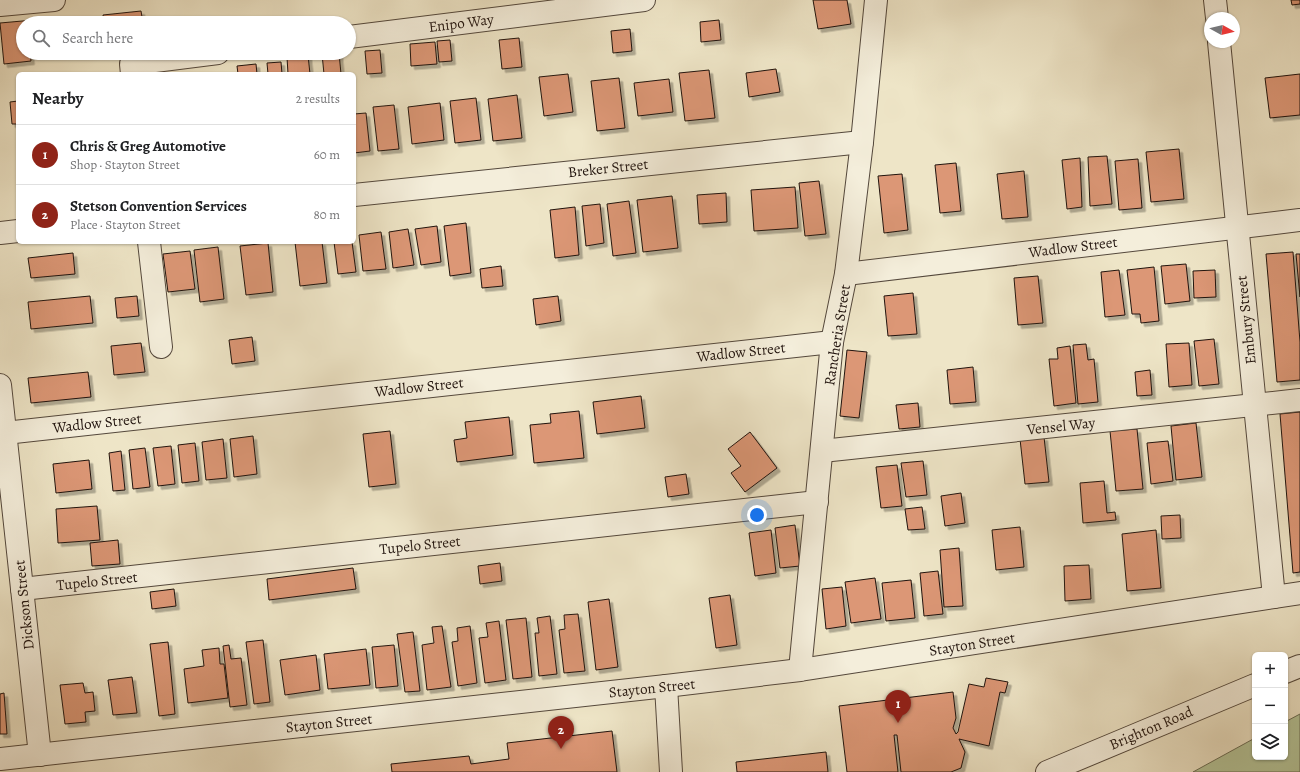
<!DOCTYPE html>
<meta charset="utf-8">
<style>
:root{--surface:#fff;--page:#f6f6f6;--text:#202124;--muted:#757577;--line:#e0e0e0;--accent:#8f2418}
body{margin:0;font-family:Alegreya,serif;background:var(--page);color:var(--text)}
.controls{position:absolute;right:12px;bottom:12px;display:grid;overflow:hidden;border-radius:6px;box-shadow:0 1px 3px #0004}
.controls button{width:36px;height:36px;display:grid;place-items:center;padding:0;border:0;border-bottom:1px solid var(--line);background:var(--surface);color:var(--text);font:20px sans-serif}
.compass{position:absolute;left:1204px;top:12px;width:36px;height:36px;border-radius:50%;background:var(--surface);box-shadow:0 1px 3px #0004;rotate:98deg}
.you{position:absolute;left:757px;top:515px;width:14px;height:14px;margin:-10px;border:3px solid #fff;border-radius:50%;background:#1a73e8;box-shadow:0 0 0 6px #1a73e833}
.badge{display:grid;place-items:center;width:26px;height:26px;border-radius:50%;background:var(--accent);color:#fff;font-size:13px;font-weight:700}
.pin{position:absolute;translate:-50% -33px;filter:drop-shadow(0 1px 2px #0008)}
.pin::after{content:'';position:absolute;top:21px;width:14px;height:12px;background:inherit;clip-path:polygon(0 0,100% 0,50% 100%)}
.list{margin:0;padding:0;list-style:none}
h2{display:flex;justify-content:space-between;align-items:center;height:52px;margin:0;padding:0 16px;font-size:17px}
h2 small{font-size:13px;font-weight:400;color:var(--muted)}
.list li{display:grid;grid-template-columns:26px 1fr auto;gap:12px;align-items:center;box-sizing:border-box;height:60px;padding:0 16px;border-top:1px solid var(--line)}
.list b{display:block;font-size:15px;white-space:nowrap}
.list p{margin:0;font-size:13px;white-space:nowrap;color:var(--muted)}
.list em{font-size:13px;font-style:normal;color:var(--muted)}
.icon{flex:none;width:22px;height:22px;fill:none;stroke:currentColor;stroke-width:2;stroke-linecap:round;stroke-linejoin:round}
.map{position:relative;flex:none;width:1300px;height:772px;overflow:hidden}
.search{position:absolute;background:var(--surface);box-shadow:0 1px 3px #0004;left:16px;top:16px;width:340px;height:44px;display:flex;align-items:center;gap:10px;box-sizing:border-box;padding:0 14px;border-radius:22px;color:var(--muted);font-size:15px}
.panel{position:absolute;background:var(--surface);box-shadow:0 1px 3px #0004;left:16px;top:72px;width:340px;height:172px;border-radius:6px}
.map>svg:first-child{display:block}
.green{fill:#b5c599;stroke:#6a6c54}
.building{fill:#dc9776;stroke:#20130e;filter:url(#shadow)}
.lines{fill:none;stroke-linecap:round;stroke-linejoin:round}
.minor-casing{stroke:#54483c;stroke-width:24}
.minor{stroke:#f4eedb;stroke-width:22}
.labels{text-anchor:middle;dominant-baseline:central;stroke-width:3;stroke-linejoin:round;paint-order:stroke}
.street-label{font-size:15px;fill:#20130e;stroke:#f4eedb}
</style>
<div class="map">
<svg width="1300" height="772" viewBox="0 0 1300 772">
<defs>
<filter id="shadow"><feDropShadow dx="3.5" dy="3.5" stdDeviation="0" flood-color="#0004"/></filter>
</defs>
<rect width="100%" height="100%" fill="#eee5c7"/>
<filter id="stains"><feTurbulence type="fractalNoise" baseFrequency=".005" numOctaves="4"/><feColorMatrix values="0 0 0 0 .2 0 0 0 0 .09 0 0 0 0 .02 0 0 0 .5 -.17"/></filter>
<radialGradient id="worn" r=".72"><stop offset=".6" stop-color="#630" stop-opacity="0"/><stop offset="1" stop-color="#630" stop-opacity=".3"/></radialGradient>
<polygon class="green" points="1300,714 1300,772 1193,772 1255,738 1255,757 1285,757 1285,722"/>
<g class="building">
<polygon points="813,0 847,0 851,24 818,29"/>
<polygon points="1291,0 1300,0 1300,4 1292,5"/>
<polygon points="141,11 143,23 104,23 103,15"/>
<polygon points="56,18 56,23 23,23 23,53 30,53 31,61 4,64 0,23"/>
<polygon points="719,20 721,40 701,42 700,22"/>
<polygon points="630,29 632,51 613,53 611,31"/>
<polygon points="519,38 522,67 502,69 499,40"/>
<polygon points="450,40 452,61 439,62 437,41"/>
<polygon points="435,42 437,64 411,66 410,44"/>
<polygon points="380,50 382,73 367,74 365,51"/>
<polygon points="339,53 341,74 324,74 322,54"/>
<polygon points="308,55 310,74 288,74 287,57"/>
<polygon points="281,62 282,74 268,74 267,63"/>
<polygon points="256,64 257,74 238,74 237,66"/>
<polygon points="776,69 780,92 749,97 746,73"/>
<polygon points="709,70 715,118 685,121 679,73"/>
<polygon points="568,74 573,112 544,116 539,77"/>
<polygon points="1300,74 1300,115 1270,118 1265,78"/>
<polygon points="619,78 625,128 597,131 591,81"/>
<polygon points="669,79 673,112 638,116 634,83"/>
<polygon points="517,95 522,138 493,141 488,99"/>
<polygon points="476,98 481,140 455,143 450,101"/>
<polygon points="18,101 18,124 12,124 10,102"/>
<polygon points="440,103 444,140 412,144 408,107"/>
<polygon points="394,105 399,149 378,151 373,107"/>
<polygon points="366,113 370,151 354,153 354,114"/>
<polygon points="1179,149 1184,199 1151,202 1146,152"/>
<polygon points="1107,156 1112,204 1090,206 1088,157"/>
<polygon points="1080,158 1082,207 1067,209 1062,160"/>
<polygon points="1138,159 1142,208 1119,210 1115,161"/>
<polygon points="956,163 961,211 940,213 935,165"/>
<polygon points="1024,171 1028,217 1002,219 997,174"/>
<polygon points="902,174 908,230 884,233 878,176"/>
<polygon points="819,181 826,234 805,236 799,183"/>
<polygon points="795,187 798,228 754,231 751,190"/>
<polygon points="726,193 727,222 699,224 697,195"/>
<polygon points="672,196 678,248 643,252 637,200"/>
<polygon points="629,201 636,253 613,256 607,204"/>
<polygon points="600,204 604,243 586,246 582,206"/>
<polygon points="575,207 579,255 555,258 550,210"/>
<polygon points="466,223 471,273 450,276 444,226"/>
<polygon points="437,226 441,262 421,265 415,229"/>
<polygon points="408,229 414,265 393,268 389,232"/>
<polygon points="381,232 386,269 363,271 359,235"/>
<polygon points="295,242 322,242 327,283 300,286"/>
<polygon points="334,242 352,242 356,272 338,274"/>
<polygon points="268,243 273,292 246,295 240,246"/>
<polygon points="218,247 224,299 200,302 194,250"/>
<polygon points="190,251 195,289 168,292 163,254"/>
<polygon points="1293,252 1300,342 1300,380 1277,382 1266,254"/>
<polygon points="73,253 75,274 31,278 28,258"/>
<polygon points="1296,254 1300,254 1300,297"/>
<polygon points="1186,264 1190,301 1165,304 1161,266"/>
<polygon points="501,266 503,286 482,288 480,269"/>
<polygon points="1154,267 1159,321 1141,323 1140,314 1132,314 1127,270"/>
<polygon points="1119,270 1125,315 1105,317 1101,272"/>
<polygon points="1215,270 1216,297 1194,298 1193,271"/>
<polygon points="1038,276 1043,323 1018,325 1014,278"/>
<polygon points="913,293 917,334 888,336 884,296"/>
<polygon points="90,296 93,323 31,329 28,302"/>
<polygon points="137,296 139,316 117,318 115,298"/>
<polygon points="558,296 561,321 536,325 533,299"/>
<polygon points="252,337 255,361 232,364 229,340"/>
<polygon points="1214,339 1219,384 1199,386 1194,341"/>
<polygon points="141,343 145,372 114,375 111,346"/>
<polygon points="1189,343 1192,385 1169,387 1166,344"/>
<polygon points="1086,344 1088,360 1094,359 1098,402 1078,404 1073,345"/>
<polygon points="1070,346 1076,403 1054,406 1049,359 1058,359 1057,348"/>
<polygon points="847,350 867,352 859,418 840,416"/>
<polygon points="973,367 976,402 950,404 947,370"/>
<polygon points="1150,370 1152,395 1137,396 1135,372"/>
<polygon points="88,372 91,397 31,403 28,378"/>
<polygon points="641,396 645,428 597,434 593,402"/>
<polygon points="918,403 920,427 899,429 896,405"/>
<polygon points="579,411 584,458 534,463 530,425 551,423 550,414"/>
<polygon points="1300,412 1300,572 1293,573 1280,414"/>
<polygon points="509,417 513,455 457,462 454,440 467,438 465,422"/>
<polygon points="1196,423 1202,477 1176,480 1171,426"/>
<polygon points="1137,429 1143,489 1116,491 1110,431"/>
<polygon points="390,431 396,484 369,487 363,434"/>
<polygon points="750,432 777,468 745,492 731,473 741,466 728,449"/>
<polygon points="253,436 257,474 234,477 230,439"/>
<polygon points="1044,437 1049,482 1025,484 1020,439"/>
<polygon points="223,439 227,478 206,480 202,442"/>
<polygon points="1168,441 1173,481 1151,484 1147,443"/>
<polygon points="195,443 199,481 182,483 178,445"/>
<polygon points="171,446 175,484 158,486 153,448"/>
<polygon points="145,448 150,487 133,489 129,450"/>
<polygon points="121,451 125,490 113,491 109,453"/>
<polygon points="89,460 92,489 56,493 53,464"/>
<polygon points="923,461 927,495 906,497 901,463"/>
<polygon points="897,465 902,506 881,508 876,467"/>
<polygon points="686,474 689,494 668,497 665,477"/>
<polygon points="1104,481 1107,513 1115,512 1116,520 1083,523 1080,483"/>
<polygon points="961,493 965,523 945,526 941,496"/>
<polygon points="97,506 100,540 58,543 56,509"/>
<polygon points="922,507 925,529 908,530 905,509"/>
<polygon points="1180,515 1181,538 1162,539 1161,516"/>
<polygon points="795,525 800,566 780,568 775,528"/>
<polygon points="1020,527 1024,567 996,570 992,530"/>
<polygon points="771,530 776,573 755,576 749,533"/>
<polygon points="1156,530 1161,588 1127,591 1122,534"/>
<polygon points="118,540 120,564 92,566 90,543"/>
<polygon points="959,548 963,606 944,607 940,550"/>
<polygon points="500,563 502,581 480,584 478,566"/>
<polygon points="1089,565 1091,599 1065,601 1064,566"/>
<polygon points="353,568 356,589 269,600 267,579"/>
<polygon points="938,571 943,614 924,616 920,573"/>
<polygon points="875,578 881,619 851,623 845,582"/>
<polygon points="911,580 915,618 886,621 882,583"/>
<polygon points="842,587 846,626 826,629 822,589"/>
<polygon points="174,589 176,606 152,609 150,592"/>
<polygon points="730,595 737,645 716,648 709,598"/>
<polygon points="609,599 618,667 596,670 588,602"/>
<polygon points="578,614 585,671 564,673 559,630 565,629 564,615"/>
<polygon points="550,616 557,674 539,676 535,633 539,633 537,618"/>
<polygon points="526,618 532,677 513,679 506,620"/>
<polygon points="499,621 506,680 485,683 479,638 488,637 486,623"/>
<polygon points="442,626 451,687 427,690 422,645 434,643 432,627"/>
<polygon points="470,626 477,683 458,686 452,642 458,641 457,628"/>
<polygon points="413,632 420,691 405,692 397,634"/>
<polygon points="263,640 270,702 254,704 246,642"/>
<polygon points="168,642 175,714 159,716 150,644"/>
<polygon points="229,645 231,659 241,658 247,705 230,707 223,646"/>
<polygon points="394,645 398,686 376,688 372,647"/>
<polygon points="219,648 220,664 224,664 228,698 188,703 184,669 204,666 202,650"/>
<polygon points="366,649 370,685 328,689 324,654"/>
<polygon points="316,655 320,690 285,695 280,660"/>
<polygon points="132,677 137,713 113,715 108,680"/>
<polygon points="986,678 1008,682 1005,693 1000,692 989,746 959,739 965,752 961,768 951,772 901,772 897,735 894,735 898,772 847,772 839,706 953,692 956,718 953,728 956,734 958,732 969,684 984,687"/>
<polygon points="83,683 85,693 93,692 95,711 85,712 86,722 65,724 60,685"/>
<polygon points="4,693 7,734 0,734 0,694"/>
<polygon points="612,731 617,772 392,772 391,764 469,756 471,764 509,759 507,743"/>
<polygon points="826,752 828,772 737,772 736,762"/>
</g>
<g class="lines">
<defs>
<g id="minor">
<polyline points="1215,0 1217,18"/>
<polyline points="0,5 54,0"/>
<polyline points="349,37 644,0"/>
<polyline points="1219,42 1274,597"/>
<polyline points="132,74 131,64 218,53"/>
<polyline points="354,195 862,142"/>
<polyline points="0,233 18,231"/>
<polyline points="149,242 161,347"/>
<polyline points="846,274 1300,220"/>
<polyline points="0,385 40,755"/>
<polyline points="5,433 832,342"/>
<polyline points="822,451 1300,400"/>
<polyline points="22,589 817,502"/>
<polyline points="800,670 832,342 846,274 862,142 876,0"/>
<polyline points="1285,672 1300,666"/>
<polyline points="666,686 671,772"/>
<polyline points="0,759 666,686 800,670 1300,593"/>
<polyline points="1047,772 1255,685"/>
</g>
</defs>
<use href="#minor" class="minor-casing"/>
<use href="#minor" class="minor"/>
</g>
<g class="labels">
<g class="street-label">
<text transform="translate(461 23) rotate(-7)">Enipo Way</text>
<text transform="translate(608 168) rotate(-6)">Breker Street</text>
<text transform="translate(1073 247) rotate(-7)">Wadlow Street</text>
<text transform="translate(1246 320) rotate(-96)">Embury Street</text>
<text transform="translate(837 335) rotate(-81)">Rancheria Street</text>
<text transform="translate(741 352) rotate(-6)">Wadlow Street</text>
<text transform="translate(419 387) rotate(-6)">Wadlow Street</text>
<text transform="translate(97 423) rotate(-6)">Wadlow Street</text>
<text transform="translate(1061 426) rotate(-6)">Vensel Way</text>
<text transform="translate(420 545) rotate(-6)">Tupelo Street</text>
<text transform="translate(97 581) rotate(-6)">Tupelo Street</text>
<text transform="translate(24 605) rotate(-96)">Dickson Street</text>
<text transform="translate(972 644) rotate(-9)">Stayton Street</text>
<text transform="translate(652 688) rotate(-6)">Stayton Street</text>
<text transform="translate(329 723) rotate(-6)">Stayton Street</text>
<text transform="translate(1151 728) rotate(-23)">Brighton Road</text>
</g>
</g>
<rect width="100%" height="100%" filter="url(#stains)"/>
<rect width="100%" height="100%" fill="url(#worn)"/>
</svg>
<div class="controls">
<button>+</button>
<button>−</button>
<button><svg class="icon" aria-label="layers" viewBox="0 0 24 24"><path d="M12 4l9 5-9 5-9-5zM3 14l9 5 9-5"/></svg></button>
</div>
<svg class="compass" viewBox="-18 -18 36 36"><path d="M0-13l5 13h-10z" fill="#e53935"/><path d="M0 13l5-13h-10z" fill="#757577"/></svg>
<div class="you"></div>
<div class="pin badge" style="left:898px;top:723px">1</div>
<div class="pin badge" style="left:561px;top:749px">2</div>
<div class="search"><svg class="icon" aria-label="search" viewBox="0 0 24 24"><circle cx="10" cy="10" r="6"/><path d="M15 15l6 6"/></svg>Search here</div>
<section class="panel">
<h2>Nearby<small>2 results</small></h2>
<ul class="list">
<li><span class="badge">1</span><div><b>Chris &amp; Greg Automotive</b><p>Shop · Stayton Street</p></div><em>60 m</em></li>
<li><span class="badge">2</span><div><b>Stetson Convention Services</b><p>Place · Stayton Street</p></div><em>80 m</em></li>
</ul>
</section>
</div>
